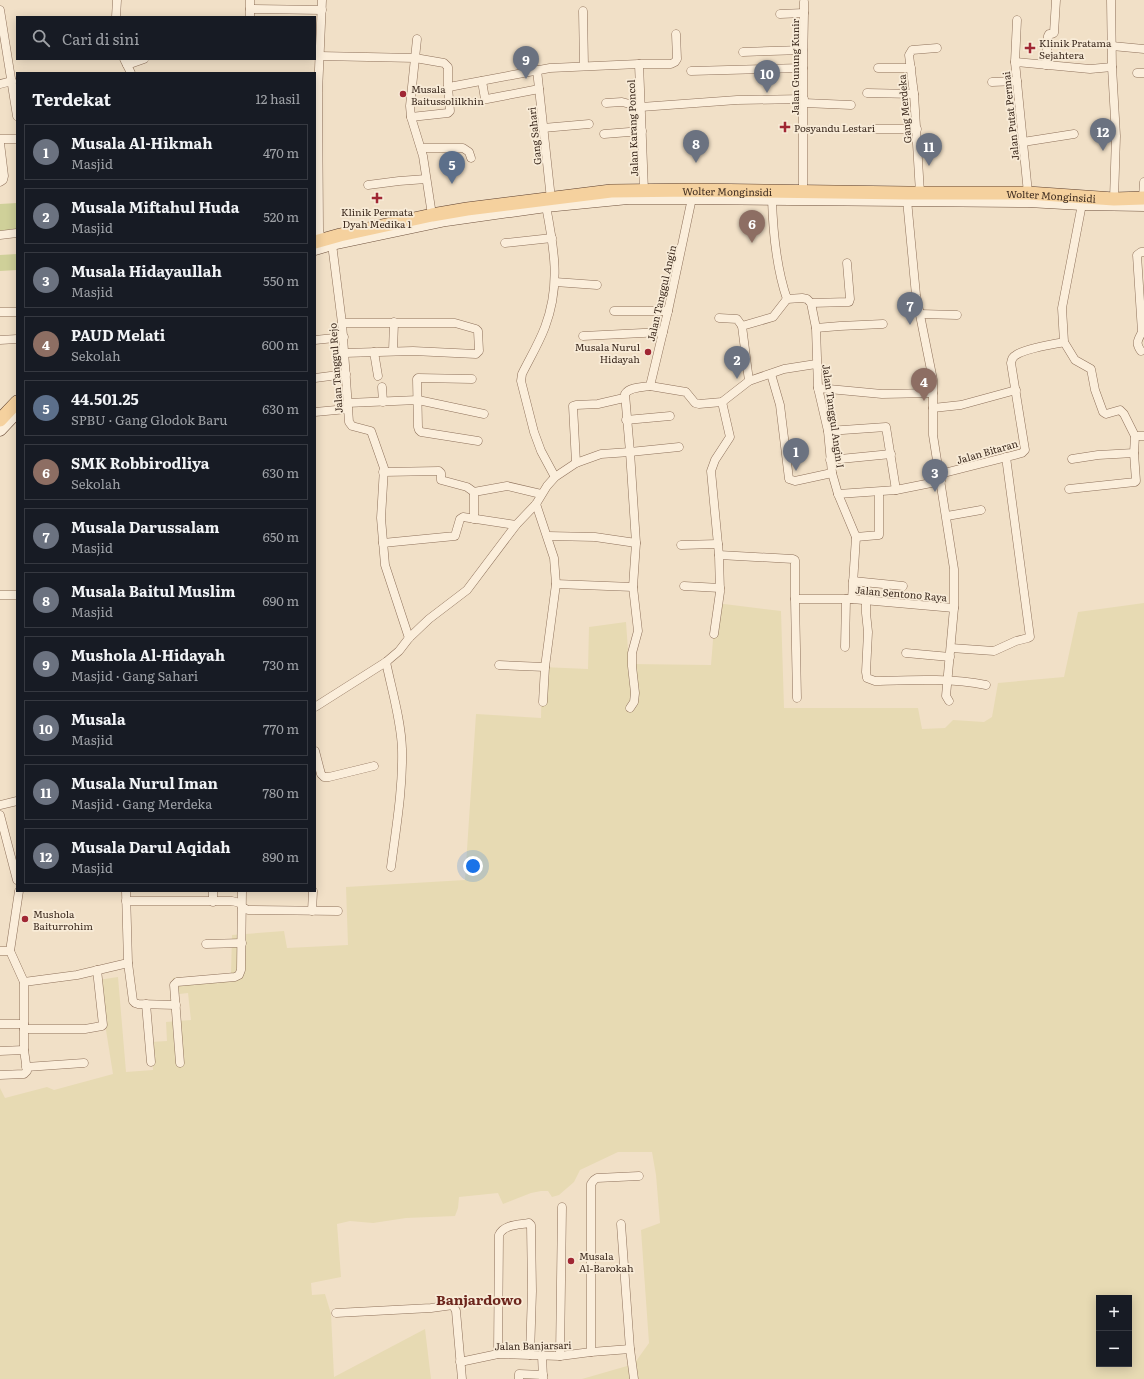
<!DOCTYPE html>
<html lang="id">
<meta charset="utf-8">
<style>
:root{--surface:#171b24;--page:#242831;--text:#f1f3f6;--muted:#9ea1a6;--line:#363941;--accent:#cd979f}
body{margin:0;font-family:Literata,serif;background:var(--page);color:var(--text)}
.controls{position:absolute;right:12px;bottom:12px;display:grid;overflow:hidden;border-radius:0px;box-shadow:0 2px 10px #0003}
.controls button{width:36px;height:36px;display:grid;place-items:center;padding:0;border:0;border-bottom:1px solid var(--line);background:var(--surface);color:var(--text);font:20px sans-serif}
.you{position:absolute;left:473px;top:866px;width:14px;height:14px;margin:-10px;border:3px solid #fff;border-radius:50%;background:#1a73e8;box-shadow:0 0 0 6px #1a73e833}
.badge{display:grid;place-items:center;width:26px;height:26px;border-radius:50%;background:var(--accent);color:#fff;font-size:13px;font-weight:700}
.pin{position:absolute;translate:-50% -33px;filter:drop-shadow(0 1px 2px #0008)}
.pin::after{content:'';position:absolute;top:21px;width:14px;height:12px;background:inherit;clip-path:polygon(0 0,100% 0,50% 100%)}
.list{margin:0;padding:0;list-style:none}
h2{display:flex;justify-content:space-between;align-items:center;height:52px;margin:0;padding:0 16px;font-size:17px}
h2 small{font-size:13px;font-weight:400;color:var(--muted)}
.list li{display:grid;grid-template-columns:26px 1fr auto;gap:12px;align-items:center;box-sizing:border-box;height:56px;margin:0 8px 8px;padding:0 8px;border:1px solid var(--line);border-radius:0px}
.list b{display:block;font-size:15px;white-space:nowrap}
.list p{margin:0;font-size:13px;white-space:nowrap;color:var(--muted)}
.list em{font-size:13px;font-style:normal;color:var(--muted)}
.icon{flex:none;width:22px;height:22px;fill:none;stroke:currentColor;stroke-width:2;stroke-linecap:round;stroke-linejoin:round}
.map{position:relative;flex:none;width:1144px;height:1379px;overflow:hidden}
.search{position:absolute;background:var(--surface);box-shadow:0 2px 10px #0003;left:16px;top:16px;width:300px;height:44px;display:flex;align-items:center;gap:10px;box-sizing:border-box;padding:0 14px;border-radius:0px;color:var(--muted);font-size:15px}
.panel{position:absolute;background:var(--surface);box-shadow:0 2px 10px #0003;left:16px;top:72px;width:300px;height:820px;border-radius:0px}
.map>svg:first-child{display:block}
.farmland{fill:#e7dab3;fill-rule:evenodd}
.green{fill:#cfd099}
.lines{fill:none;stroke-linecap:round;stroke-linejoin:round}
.street-casing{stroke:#8e715b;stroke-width:9}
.secondary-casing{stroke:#70523e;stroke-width:13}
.primary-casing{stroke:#5c3f2f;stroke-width:14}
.street{stroke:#fbeedb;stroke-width:8}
.secondary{stroke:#fbeedb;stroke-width:12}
.primary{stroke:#f5d19e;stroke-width:13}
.poi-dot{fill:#a02734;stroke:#f8ebd7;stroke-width:1.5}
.labels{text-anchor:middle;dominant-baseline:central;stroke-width:3.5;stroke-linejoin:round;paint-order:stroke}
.poi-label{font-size:10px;fill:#3d2b1f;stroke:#f8ebd7;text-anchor:start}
.street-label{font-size:10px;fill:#3d2b1f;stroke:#f8ebd7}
.district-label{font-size:14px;font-weight:bold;fill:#6c251c;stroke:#f8ebd7}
</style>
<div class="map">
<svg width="1144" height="1379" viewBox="0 0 1144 1379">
<rect width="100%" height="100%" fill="#f1e0c7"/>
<path class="farmland" d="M716 603 781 611 784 708H918L922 729 945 728 953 720 984 722 992 717 998 683 1064 677 1078 612 1144 603V1379H582L634 1364 649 1343 641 1230 660 1223 656 1175 652 1152H618L580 1170 574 1182 559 1195 552 1197 548 1191H541L531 1193 503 1204 498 1193 459 1197 458 1208 455 1216 406 1218 373 1223 350 1221 337 1224 341 1277 311 1283 312 1295 325 1294 331 1314 334 1377 425 1329 431 1379H0V1088L5 1098 47 1087 54 1090 113 1074 98 980 118 977 126 1072 153 1070 151 1042 167 1041 166 1022 191 1020 188 993 171 995 173 978 231 974 232 935 284 931 287 948 348 945 346 887 465 880 476 714 541 718 542 667 588 669 589 627 626 622 629 664 711 665ZM1099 1298H1129V1364H1099Z"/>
<g class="green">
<polygon points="17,203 17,230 0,231 0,204"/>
<polygon points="17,254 17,270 0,271 0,255"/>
</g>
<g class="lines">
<defs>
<g id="street">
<polyline points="250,0 250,17"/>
<polyline points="1111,0 1112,67 1116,136 1114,199"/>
<polyline points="250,9 322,10"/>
<polyline points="0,10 17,116"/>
<polyline points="583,11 584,66"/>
<polyline points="804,13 804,2"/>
<polyline points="780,14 804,13 803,68 803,192"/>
<polyline points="116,17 117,0"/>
<polyline points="417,39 410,106 411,117 423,156 432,215"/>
<polyline points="1112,46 1144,49"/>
<polyline points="743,52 803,50"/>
<polyline points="320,56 415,58 444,63 448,67 448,87 449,87 550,68 639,64 671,64 675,62 677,59 676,34"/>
<polyline points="124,59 131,73"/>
<polyline points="1015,62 1017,20"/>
<polyline points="639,64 644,191"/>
<polyline points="127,65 144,59"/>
<polyline points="1046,65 1048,36 1049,34 1052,34 1054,33 1056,0"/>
<polyline points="878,68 911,68"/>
<polyline points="537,70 551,199"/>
<polyline points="691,71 803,68"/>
<polyline points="1137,73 1144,73"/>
<polyline points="482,81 485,99 487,99 539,89"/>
<polyline points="992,82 1017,81"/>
<polyline points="0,84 12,81"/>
<polyline points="867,93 914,94"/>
<polyline points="606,103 622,102 641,107 737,100 804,99"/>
<polyline points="804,103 851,105"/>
<polyline points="411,117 448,113 450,111 448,87"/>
<polyline points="543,128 589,124"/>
<polyline points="875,129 917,129"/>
<polyline points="604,134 642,131"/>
<polyline points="0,139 17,139"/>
<polyline points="1023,142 1074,134"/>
<polyline points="0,143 4,176 3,180 0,182"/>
<polyline points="421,148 463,148 469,152 471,158"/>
<polyline points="368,185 399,181 426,179"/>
<polyline points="920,193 914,94 909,55 912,50 937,48"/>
<polyline points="1028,193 1015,62 1090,69 1112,67"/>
<polyline points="1143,198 1144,182"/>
<path d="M772 199C773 233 776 267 787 299L802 298 807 299 811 303 816 328 818 388 828 431 832 473 838 494 856 537 879 535V492"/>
<polyline points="907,200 916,295 933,380 933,435 954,569 954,608 946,696 949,701"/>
<path d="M546 206C554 248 561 285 545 327 539 343 530 358 522 374L521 381 534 432 541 451 555 477"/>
<polyline points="0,235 17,233"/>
<polyline points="321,240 319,230 318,92 322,0"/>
<polyline points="505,243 552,238"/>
<polyline points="332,244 342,323 349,422 352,426 371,431 384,468 381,518 385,565 409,638"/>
<polyline points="555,282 597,285"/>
<polyline points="811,303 849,302 850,299 847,263"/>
<polyline points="614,311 668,311"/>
<polyline points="0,312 17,312"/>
<polyline points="920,314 957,315"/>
<polyline points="719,318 737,319 742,326"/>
<polyline points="342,323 455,323 476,329 478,331 479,351 476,354 413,351 344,353"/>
<polyline points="816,328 840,326 883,324"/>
<polyline points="583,336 663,332"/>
<polyline points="0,340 17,339"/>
<polyline points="315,340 344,337"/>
<polyline points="393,351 394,322"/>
<path d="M1141 351C1135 343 1138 340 1142 332L1137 255 1141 252H1144"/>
<polyline points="374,352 378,376"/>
<polyline points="771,374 780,405 789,479 795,481 832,473"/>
<polyline points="315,378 346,374"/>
<polyline points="472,379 418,378 417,379 418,427 419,430 421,432 478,441"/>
<polyline points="749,381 742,326 773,317 787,299"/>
<polyline points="650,386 686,392 695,403 699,404 722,402 749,381 784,369 816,364"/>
<polyline points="382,387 383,402"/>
<polyline points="818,388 882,394 933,393"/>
<polyline points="347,403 418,400 484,414"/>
<polyline points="933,408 961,405 1016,390"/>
<polyline points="315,412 347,409"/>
<polyline points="626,420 670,416"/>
<polyline points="828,431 886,427 896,490"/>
<polyline points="1135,436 1144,436"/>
<polyline points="1072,459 1098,455 1134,453 1135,436 1124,414 1120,410 1106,414 1103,412 1095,390 1091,369 1075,360 1064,342 1062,308 1082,204"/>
<polyline points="830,460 891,454"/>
<polyline points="576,463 573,406 576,405 598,404 624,398"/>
<polyline points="383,472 439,471 441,473 441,480 467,487 474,492 507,486 541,494"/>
<path d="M940 474 1022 453 1025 450 1011 363C1012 359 1012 357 1016 355 1026 348 1051 345 1064 342"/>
<polyline points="1069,489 1135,482 1136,481 1134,453"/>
<polyline points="474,492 474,519"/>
<polyline points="838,494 896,490 941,481"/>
<polyline points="536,504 554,558 556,584 545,667 543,702"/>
<polyline points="947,516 981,510"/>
<polyline points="548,536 595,537 636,543"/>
<polyline points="383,543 455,536 460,519 463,517 516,525"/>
<polyline points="681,545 718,544"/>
<polyline points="719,555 793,559 795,560 795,599 797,698"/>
<polyline points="853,581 903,586"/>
<polyline points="556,584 633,587"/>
<polyline points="684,586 720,588"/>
<polyline points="0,595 17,595"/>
<polyline points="795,599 852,599 954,608"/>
<polyline points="852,599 856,537"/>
<path d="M866 600V613L868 632 866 672 867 678 875 681C912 680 950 678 986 685"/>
<polyline points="714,634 720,592 719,555 711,471 715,460 730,437 722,402"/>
<polyline points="845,647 846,599"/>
<polyline points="951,648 994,651 1016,641 1028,638 1030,637 1006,457"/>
<polyline points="906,653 950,657"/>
<path d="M386 662C392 691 401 720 402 749 403 789 396 828 391 867"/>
<polyline points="499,665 545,667"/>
<polyline points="315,707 386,662 399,651 409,638 429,619 467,590 516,525 536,504 547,486 555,477 576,463 601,454 630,452 679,447"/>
<path d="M630 708 634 702 635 693 632 666V653L638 631 633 587 636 543 630 452 625 394C629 387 642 387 650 386L668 311 692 198"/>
<polyline points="315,751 321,774 324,777 329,777 374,766"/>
<polyline points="0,805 17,801"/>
<polyline points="0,815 17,880"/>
<polyline points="126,891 128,963 133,1001 135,1003 138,1004 176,1005"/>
<polyline points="213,891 213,902"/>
<polyline points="126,901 232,901 240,903 242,907 248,910 338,911"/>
<polyline points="312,911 313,891"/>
<polyline points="206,944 242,943"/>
<polyline points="0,951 10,951"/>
<polyline points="10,951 19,891"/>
<polyline points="24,982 77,975 128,963"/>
<polyline points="146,1004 151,1062"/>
<polyline points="0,1024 24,1024"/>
<polyline points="24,1029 85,1029 102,1026 103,1025 97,970"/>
<polyline points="0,1051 24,1050"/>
<polyline points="180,1063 174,985 177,982 235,977 239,975 241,970 242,891"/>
<polyline points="26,1067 84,1063"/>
<polyline points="0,1075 24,1074 27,1071 24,1050 24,982 10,951"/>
<polyline points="621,1224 630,1349 634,1379"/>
<polyline points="336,1313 431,1308 453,1305 456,1311 462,1379"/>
<polyline points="591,1352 591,1184 594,1180 597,1178 639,1176"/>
<path d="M498 1354 499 1235C504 1224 519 1225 529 1223L531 1225 532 1291 530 1355"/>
<polyline points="542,1355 543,1379"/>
<polyline points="560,1356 562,1207"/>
<polyline points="460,1362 498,1354 560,1356 591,1352 630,1349"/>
<polyline points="519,1379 519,1374 543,1375"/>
</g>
<g id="secondary">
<polyline points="315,249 332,244 446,220 546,206 628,198 692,198 1028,201 1082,204 1144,205"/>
<polyline points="0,430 17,412"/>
</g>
<g id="primary">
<path id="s1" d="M315 242 340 235 432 215 467 209 611 191 694 190 908 193H1028L1114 199 1144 198"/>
<polyline points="0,420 17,402"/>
</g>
</defs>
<use href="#street" class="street-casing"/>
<use href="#secondary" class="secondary-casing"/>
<use href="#primary" class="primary-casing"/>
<use href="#street" class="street"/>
<use href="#secondary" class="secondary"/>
<use href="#primary" class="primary"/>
</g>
<g class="poi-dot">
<path d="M1028 42h4v4h4v4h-4v4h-4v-4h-4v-4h4z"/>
<circle cx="403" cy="94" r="4"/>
<path d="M783 121h4v4h4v4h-4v4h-4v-4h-4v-4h4z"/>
<path d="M375 192h4v4h4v4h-4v4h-4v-4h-4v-4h4z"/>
<circle cx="648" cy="352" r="4"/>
<circle cx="25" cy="919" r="4"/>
<circle cx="571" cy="1261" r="4"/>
</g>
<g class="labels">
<g class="poi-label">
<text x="1039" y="42">Klinik Pratama<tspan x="1039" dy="12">Sejahtera</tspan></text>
<text x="411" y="88">Musala<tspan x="411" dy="12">Baitussolilkhin</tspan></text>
<text x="794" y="127">Posyandu Lestari</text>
<text x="377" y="211" text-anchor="middle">Klinik Permata<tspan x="377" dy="12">Dyah Medika 1</tspan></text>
<text x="640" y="346" text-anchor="end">Musala Nurul<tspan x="640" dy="12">Hidayah</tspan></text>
<text x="33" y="913">Mushola<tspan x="33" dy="12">Baiturrohim</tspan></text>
<text x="579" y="1255">Musala<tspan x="579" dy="12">Al-Barokah</tspan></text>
</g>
<g class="street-label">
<text transform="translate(794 67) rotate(-90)">Jalan Gunung Kunir</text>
<text transform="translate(904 109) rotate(-95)">Gang Merdeka</text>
<text transform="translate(1010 116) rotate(-96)">Jalan Putat Permai</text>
<text transform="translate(632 128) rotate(-92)">Jalan Karang Poncol</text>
<text transform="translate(534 136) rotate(-96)">Gang Sahari</text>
<text stroke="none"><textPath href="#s1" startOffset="417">Wolter Monginsidi</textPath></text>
<text stroke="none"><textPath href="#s1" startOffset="741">Wolter Monginsidi</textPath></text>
<text transform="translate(661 293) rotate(-77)">Jalan Tanggul Angin</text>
<text transform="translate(335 368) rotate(-94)">Jalan Tanggul Rejo</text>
<text transform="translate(834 416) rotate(82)">Jalan Tanggul Angin I</text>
<text transform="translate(987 451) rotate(-16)">Jalan Bitaran</text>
<text transform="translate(901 593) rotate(5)">Jalan Sentono Raya</text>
<text transform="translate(533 1345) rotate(-1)">Jalan Banjarsari</text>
</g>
<g class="district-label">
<text x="479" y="1299">Banjardowo</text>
</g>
</g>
</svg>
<div class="controls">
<button>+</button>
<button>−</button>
</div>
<div class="you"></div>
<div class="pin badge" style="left:796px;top:471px;background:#6b7280">1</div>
<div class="pin badge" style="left:737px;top:379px;background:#6b7280">2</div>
<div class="pin badge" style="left:935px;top:492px;background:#6b7280">3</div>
<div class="pin badge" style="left:924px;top:401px;background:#8d6e63">4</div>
<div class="pin badge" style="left:452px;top:184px;background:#5c6f8a">5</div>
<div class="pin badge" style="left:752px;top:243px;background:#8d6e63">6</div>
<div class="pin badge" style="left:910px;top:325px;background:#6b7280">7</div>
<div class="pin badge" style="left:696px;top:163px;background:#6b7280">8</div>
<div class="pin badge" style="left:526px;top:79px;background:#6b7280">9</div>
<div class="pin badge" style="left:767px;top:93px;background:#6b7280">10</div>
<div class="pin badge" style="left:929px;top:166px;background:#6b7280">11</div>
<div class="pin badge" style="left:1103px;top:151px;background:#6b7280">12</div>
<div class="search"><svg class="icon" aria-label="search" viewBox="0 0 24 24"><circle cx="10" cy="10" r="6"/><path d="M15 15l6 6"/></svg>Cari di sini</div>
<section class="panel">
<h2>Terdekat<small>12 hasil</small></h2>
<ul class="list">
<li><span class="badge" style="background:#6b7280">1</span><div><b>Musala Al-Hikmah</b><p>Masjid</p></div><em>470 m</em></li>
<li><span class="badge" style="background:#6b7280">2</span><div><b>Musala Miftahul Huda</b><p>Masjid</p></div><em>520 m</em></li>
<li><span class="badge" style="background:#6b7280">3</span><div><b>Musala Hidayaullah</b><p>Masjid</p></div><em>550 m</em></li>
<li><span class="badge" style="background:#8d6e63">4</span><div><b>PAUD Melati</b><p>Sekolah</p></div><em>600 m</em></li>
<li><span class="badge" style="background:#5c6f8a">5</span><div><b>44.501.25</b><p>SPBU · Gang Glodok Baru</p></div><em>630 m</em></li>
<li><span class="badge" style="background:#8d6e63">6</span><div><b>SMK Robbirodliya</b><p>Sekolah</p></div><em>630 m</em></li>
<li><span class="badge" style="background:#6b7280">7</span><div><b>Musala Darussalam</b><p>Masjid</p></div><em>650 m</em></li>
<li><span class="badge" style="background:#6b7280">8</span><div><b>Musala Baitul Muslim</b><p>Masjid</p></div><em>690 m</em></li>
<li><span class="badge" style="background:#6b7280">9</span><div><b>Mushola Al-Hidayah</b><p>Masjid · Gang Sahari</p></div><em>730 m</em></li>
<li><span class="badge" style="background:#6b7280">10</span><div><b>Musala</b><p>Masjid</p></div><em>770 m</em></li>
<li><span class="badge" style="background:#6b7280">11</span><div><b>Musala Nurul Iman</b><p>Masjid · Gang Merdeka</p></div><em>780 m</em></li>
<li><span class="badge" style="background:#6b7280">12</span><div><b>Musala Darul Aqidah</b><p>Masjid</p></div><em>890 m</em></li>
</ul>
</section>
</div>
